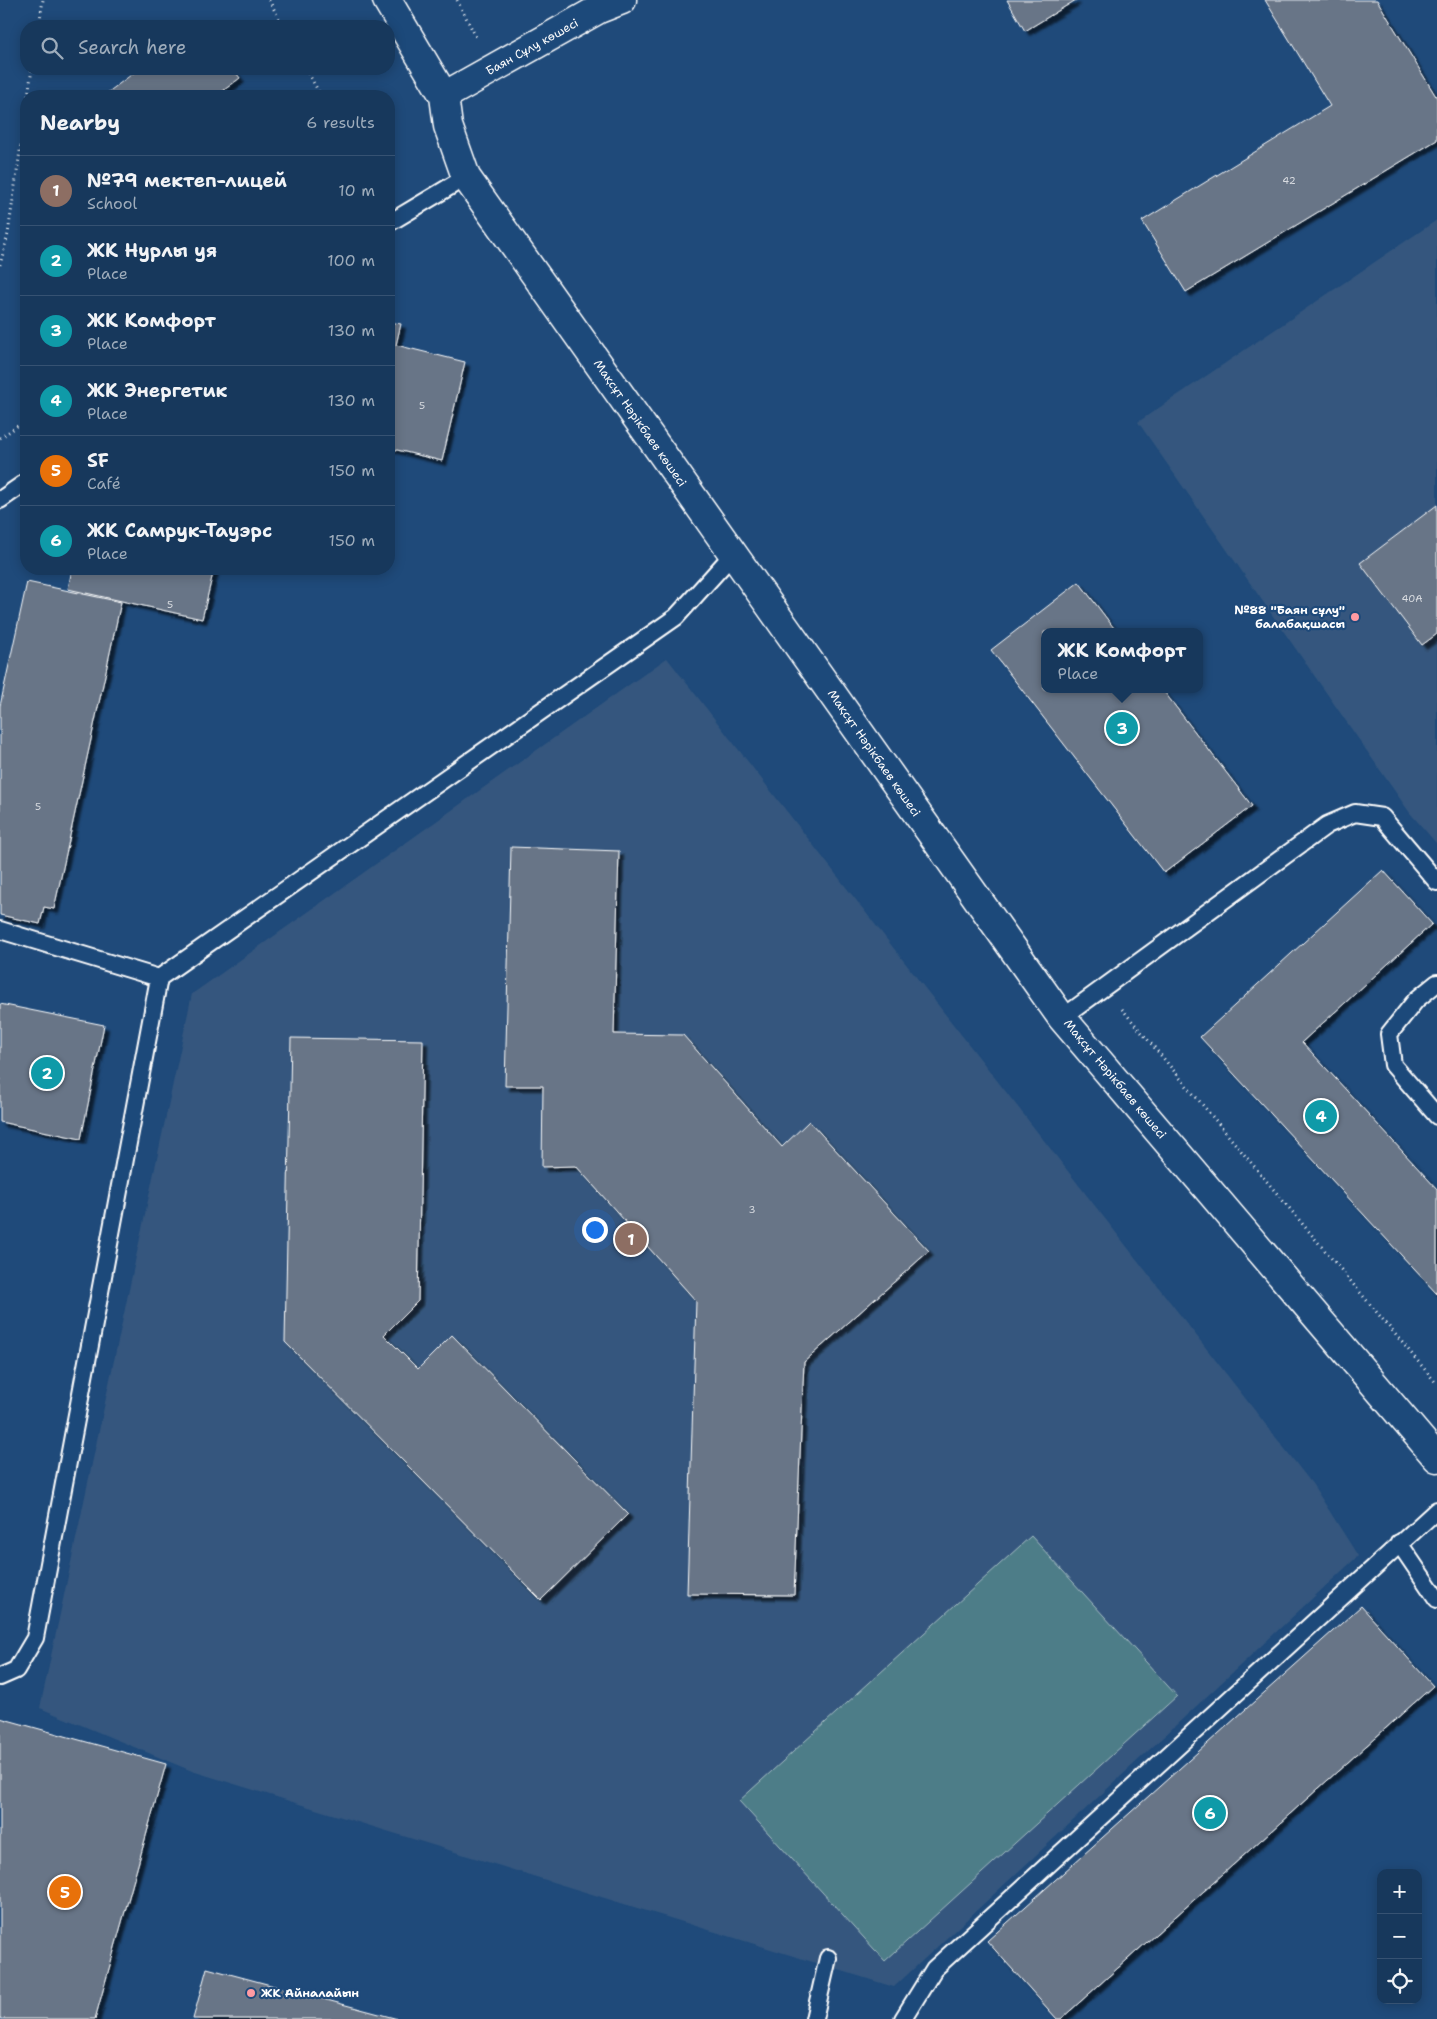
<!DOCTYPE html>
<meta charset="utf-8">
<style>
:root{--surface:#17385c;--page:#244365;--text:#f1f3f6;--muted:#9eacbb;--line:#365272;--accent:#ff9aa2}
body{margin:0;font-family:"Shantell Sans",sans-serif;background:var(--page);color:var(--text)}
.controls{position:absolute;right:15px;bottom:15px;display:grid;overflow:hidden;border-radius:10px;box-shadow:0 2px 12px #0003}
.controls button{width:45px;height:45px;display:grid;place-items:center;padding:0;border:0;border-bottom:1px solid var(--line);background:var(--surface);color:var(--text);font:25px sans-serif}
.you{position:absolute;left:594px;top:1229px;width:18px;height:18px;margin:-12px;border:4px solid #fff;border-radius:50%;background:#1a73e8;box-shadow:0 0 0 8px #1a73e833}
.badge{display:grid;place-items:center;width:32px;height:32px;border-radius:50%;background:var(--accent);color:#fff;font-size:16px;font-weight:700}
.pin{position:absolute;translate:-50% -50%;border:2px solid #fff;box-shadow:0 1px 5px #0006}
.popup{position:absolute;left:1041px;top:628px;width:162px;height:65px;box-sizing:border-box;display:grid;place-content:center;border-radius:10px;background:var(--surface);filter:drop-shadow(0 1px 4px #0005);font-size:16px;white-space:nowrap;color:var(--muted)}
.popup b{font-size:19px;color:var(--text)}
.popup::after{content:'';position:absolute;left:50%;top:100%;margin-left:-10px;border:10px solid transparent;border-top-color:var(--surface)}
.list{margin:0;padding:0;list-style:none}
h2{display:flex;justify-content:space-between;align-items:center;height:65px;margin:0;padding:0 20px;font-size:21px}
h2 small{font-size:16px;font-weight:400;color:var(--muted)}
.list li{display:grid;grid-template-columns:32px 1fr auto;gap:15px;align-items:center;box-sizing:border-box;height:70px;padding:0 20px;border-top:1px solid var(--line)}
.list b{display:block;font-size:19px;white-space:nowrap}
.list p{margin:0;font-size:16px;white-space:nowrap;color:var(--muted)}
.list em{font-size:16px;font-style:normal;color:var(--muted)}
.icon{flex:none;width:28px;height:28px;fill:none;stroke:currentColor;stroke-width:2;stroke-linecap:round;stroke-linejoin:round}
.map{position:relative;flex:none;width:1437px;height:2019px;overflow:hidden}
.search{position:absolute;background:var(--surface);box-shadow:0 2px 12px #0003;left:20px;top:20px;width:375px;height:55px;display:flex;align-items:center;gap:12px;box-sizing:border-box;padding:0 18px;border-radius:20px;color:var(--muted);font-size:19px}
.panel{position:absolute;background:var(--surface);box-shadow:0 2px 12px #0003;left:20px;top:90px;width:375px;height:485px;border-radius:20px}
.map>svg:first-child{display:block}
.built{fill:#35577e}
.green{fill:#4e7d88;stroke:#a6bec4}
.building{fill:#687587;stroke:#fff;filter:url(#shadow)}
.lines{fill:none;stroke-linecap:round;stroke-linejoin:round}
.service-casing{stroke:#fff;stroke-width:20}
.minor-casing{stroke:#fff;stroke-width:31}
.path{stroke:#fff;stroke-width:3;stroke-dasharray:1 4;stroke-linecap:butt}
.service{stroke:#1f4a7a;stroke-width:16}
.minor{stroke:#1f4a7a;stroke-width:28}
.poi-dot{fill:#ff9aa2;stroke:#1f4a7a;stroke-width:2}
.labels{text-anchor:middle;dominant-baseline:central;stroke-width:4.5;stroke-linejoin:round;paint-order:stroke}
.number-label{font-size:10px;fill:#d9dce1}
.street-label{font-size:12px;fill:#fff;stroke:#1f4a7a}
.poi-label{font-size:12px;font-weight:bold;fill:#fff;stroke:#1f4a7a;text-anchor:end}
</style>
<div class="map">
<svg width="1437" height="2019" viewBox="0 0 1437 2019">
<defs>
<filter id="shadow"><feDropShadow dx="4.5" dy="4.5" stdDeviation="1" flood-color="#0009"/></filter>
</defs>
<rect width="100%" height="100%" fill="#1f4a7a"/>
<filter id="ink" filterUnits="userSpaceOnUse"><feTurbulence type="fractalNoise" baseFrequency=".02" numOctaves="2"/><feDisplacementMap in="SourceGraphic" scale="10" xChannelSelector="R" yChannelSelector="G"/><feConvolveMatrix kernelMatrix="1 2 1 2 8 2 1 2 1" color-interpolation-filters="sRGB"/></filter>
<g filter="url(#ink)">
<g class="built">
<polygon points="1437,220 1437,844 1410,813 1138,422"/>
<polygon points="667,658 1313,1485 1358,1556 894,1987 192,1771 40,1708 192,994"/>
</g>
<polygon class="green" points="1031,1536 1177,1696 885,1961 739,1801"/>
<g class="building">
<polygon points="1007,0 1076,0 1025,31"/>
<polygon points="1265,0 1377,0 1437,98 1437,140 1186,292 1142,221 1330,106"/>
<polygon points="139,69 198,69 200,72 204,69 233,69 240,78 216,96 103,96"/>
<polygon points="389,322 401,324 396,345 465,362 442,461 389,448"/>
<polygon points="1437,505 1437,634 1422,645 1360,563"/>
<polygon points="72,569 214,569 202,619 68,589"/>
<polygon points="27,582 121,602 54,909 44,907 40,924 0,915 0,706"/>
<polygon points="1079,582 1117,632 1044,632 1044,689 1162,689 1252,806 1164,873 991,650"/>
<polygon points="511,847 619,851 614,1034 683,1035 782,1147 809,1121 929,1251 804,1362 794,1595 687,1594 696,1301 576,1166 542,1167 543,1086 505,1086"/>
<polygon points="1383,870 1432,924 1302,1042 1437,1189 1437,1294 1200,1037"/>
<polygon points="0,1004 104,1025 81,1139 0,1122"/>
<polygon points="291,1038 423,1040 418,1301 384,1335 418,1369 452,1335 628,1514 541,1600 285,1342"/>
<polygon points="1361,1606 1433,1686 1061,2019 1057,2019 987,1941"/>
<polygon points="0,1718 166,1764 95,2019 0,2019"/>
<polygon points="207,1968 398,2019 193,2019"/>
</g>
<g class="lines">
<defs>
<g id="service">
<polyline points="389,223 466,177"/>
<polyline points="0,500 26,482"/>
<polyline points="0,930 159,978"/>
<polyline points="1437,983 1416,1000 1389,1034 1393,1065 1437,1116"/>
<polyline points="1062,1018 1327,825 1355,813 1382,817 1437,882"/>
<polyline points="1399,1543 1437,1599"/>
<polyline points="0,1677 16,1670 35,1638 159,978 676,617 733,554"/>
<polyline points="814,2019 828,1958"/>
<polyline points="903,2019 934,1969 1437,1510"/>
</g>
<g id="minor">
<polyline points="387,0 444,96 448,126 466,177 1062,1018 1437,1458"/>
<polyline points="444,96 599,9 622,0"/>
</g>
</defs>
<use href="#service" class="service-casing"/>
<use href="#minor" class="minor-casing"/>
<g class="path">
<polyline points="269,0 283,26"/>
<polyline points="457,0 477,39"/>
<polyline points="39,26 43,0"/>
<polyline points="306,69 321,96"/>
<polyline points="28,96 32,69"/>
<polyline points="0,265 8,234 26,110"/>
<polyline points="0,438 26,420"/>
<polyline points="1122,1009 1437,1384"/>
</g>
<use href="#service" class="service"/>
<use href="#minor" class="minor"/>
</g>
</g>
<g class="poi-dot">
<circle cx="1355" cy="617" r="5"/>
<circle cx="251" cy="1993" r="5"/>
</g>
<g class="labels">
<g class="number-label">
<text x="1289" y="180">42</text>
<text x="422" y="405">5</text>
<text x="1412" y="598">40А</text>
<text x="170" y="604">5</text>
<text x="38" y="806">5</text>
<text x="752" y="1209">3</text>
</g>
<g class="street-label">
<text transform="translate(532 47) rotate(-29)">Баян Сұлу көшесі</text>
<text transform="translate(640 423) rotate(55)">Мақсұт Нәрікбаев көшесі</text>
<text transform="translate(874 753) rotate(55)">Мақсұт Нәрікбаев көшесі</text>
<text transform="translate(1115 1079) rotate(50)">Мақсұт Нәрікбаев көшесі</text>
</g>
<g class="poi-label">
<text x="1345" y="610">№88 "Баян сұлу"<tspan x="1345" dy="14">балабақшасы</tspan></text>
<text x="261" y="1993" text-anchor="start">ЖК Айналайын</text>
</g>
</g>
</svg>
<div class="controls">
<button>+</button>
<button>−</button>
<button><svg class="icon" aria-label="locate" viewBox="0 0 24 24"><circle cx="12" cy="12" r="6"/><path d="M12 2v4M12 18v4M2 12h4M18 12h4"/></svg></button>
</div>
<div class="you"></div>
<div class="pin badge" style="left:631px;top:1239px;background:#8d6e63">1</div>
<div class="pin badge" style="left:47px;top:1073px;background:#0f9aa8">2</div>
<div class="pin badge" style="left:1122px;top:728px;background:#0f9aa8">3</div>
<div class="popup"><b>ЖК Комфорт</b>Place</div>
<div class="pin badge" style="left:1321px;top:1116px;background:#0f9aa8">4</div>
<div class="pin badge" style="left:65px;top:1892px;background:#e8710a">5</div>
<div class="pin badge" style="left:1210px;top:1813px;background:#0f9aa8">6</div>
<div class="search"><svg class="icon" aria-label="search" viewBox="0 0 24 24"><circle cx="10" cy="10" r="6"/><path d="M15 15l6 6"/></svg>Search here</div>
<section class="panel">
<h2>Nearby<small>6 results</small></h2>
<ul class="list">
<li><span class="badge" style="background:#8d6e63">1</span><div><b>№79 мектеп-лицей</b><p>School</p></div><em>10 m</em></li>
<li><span class="badge" style="background:#0f9aa8">2</span><div><b>ЖК Нурлы уя</b><p>Place</p></div><em>100 m</em></li>
<li><span class="badge" style="background:#0f9aa8">3</span><div><b>ЖК Комфорт</b><p>Place</p></div><em>130 m</em></li>
<li><span class="badge" style="background:#0f9aa8">4</span><div><b>ЖК Энергетик</b><p>Place</p></div><em>130 m</em></li>
<li><span class="badge" style="background:#e8710a">5</span><div><b>SF</b><p>Café</p></div><em>150 m</em></li>
<li><span class="badge" style="background:#0f9aa8">6</span><div><b>ЖК Самрук-Тауэрс</b><p>Place</p></div><em>150 m</em></li>
</ul>
</section>
</div>
